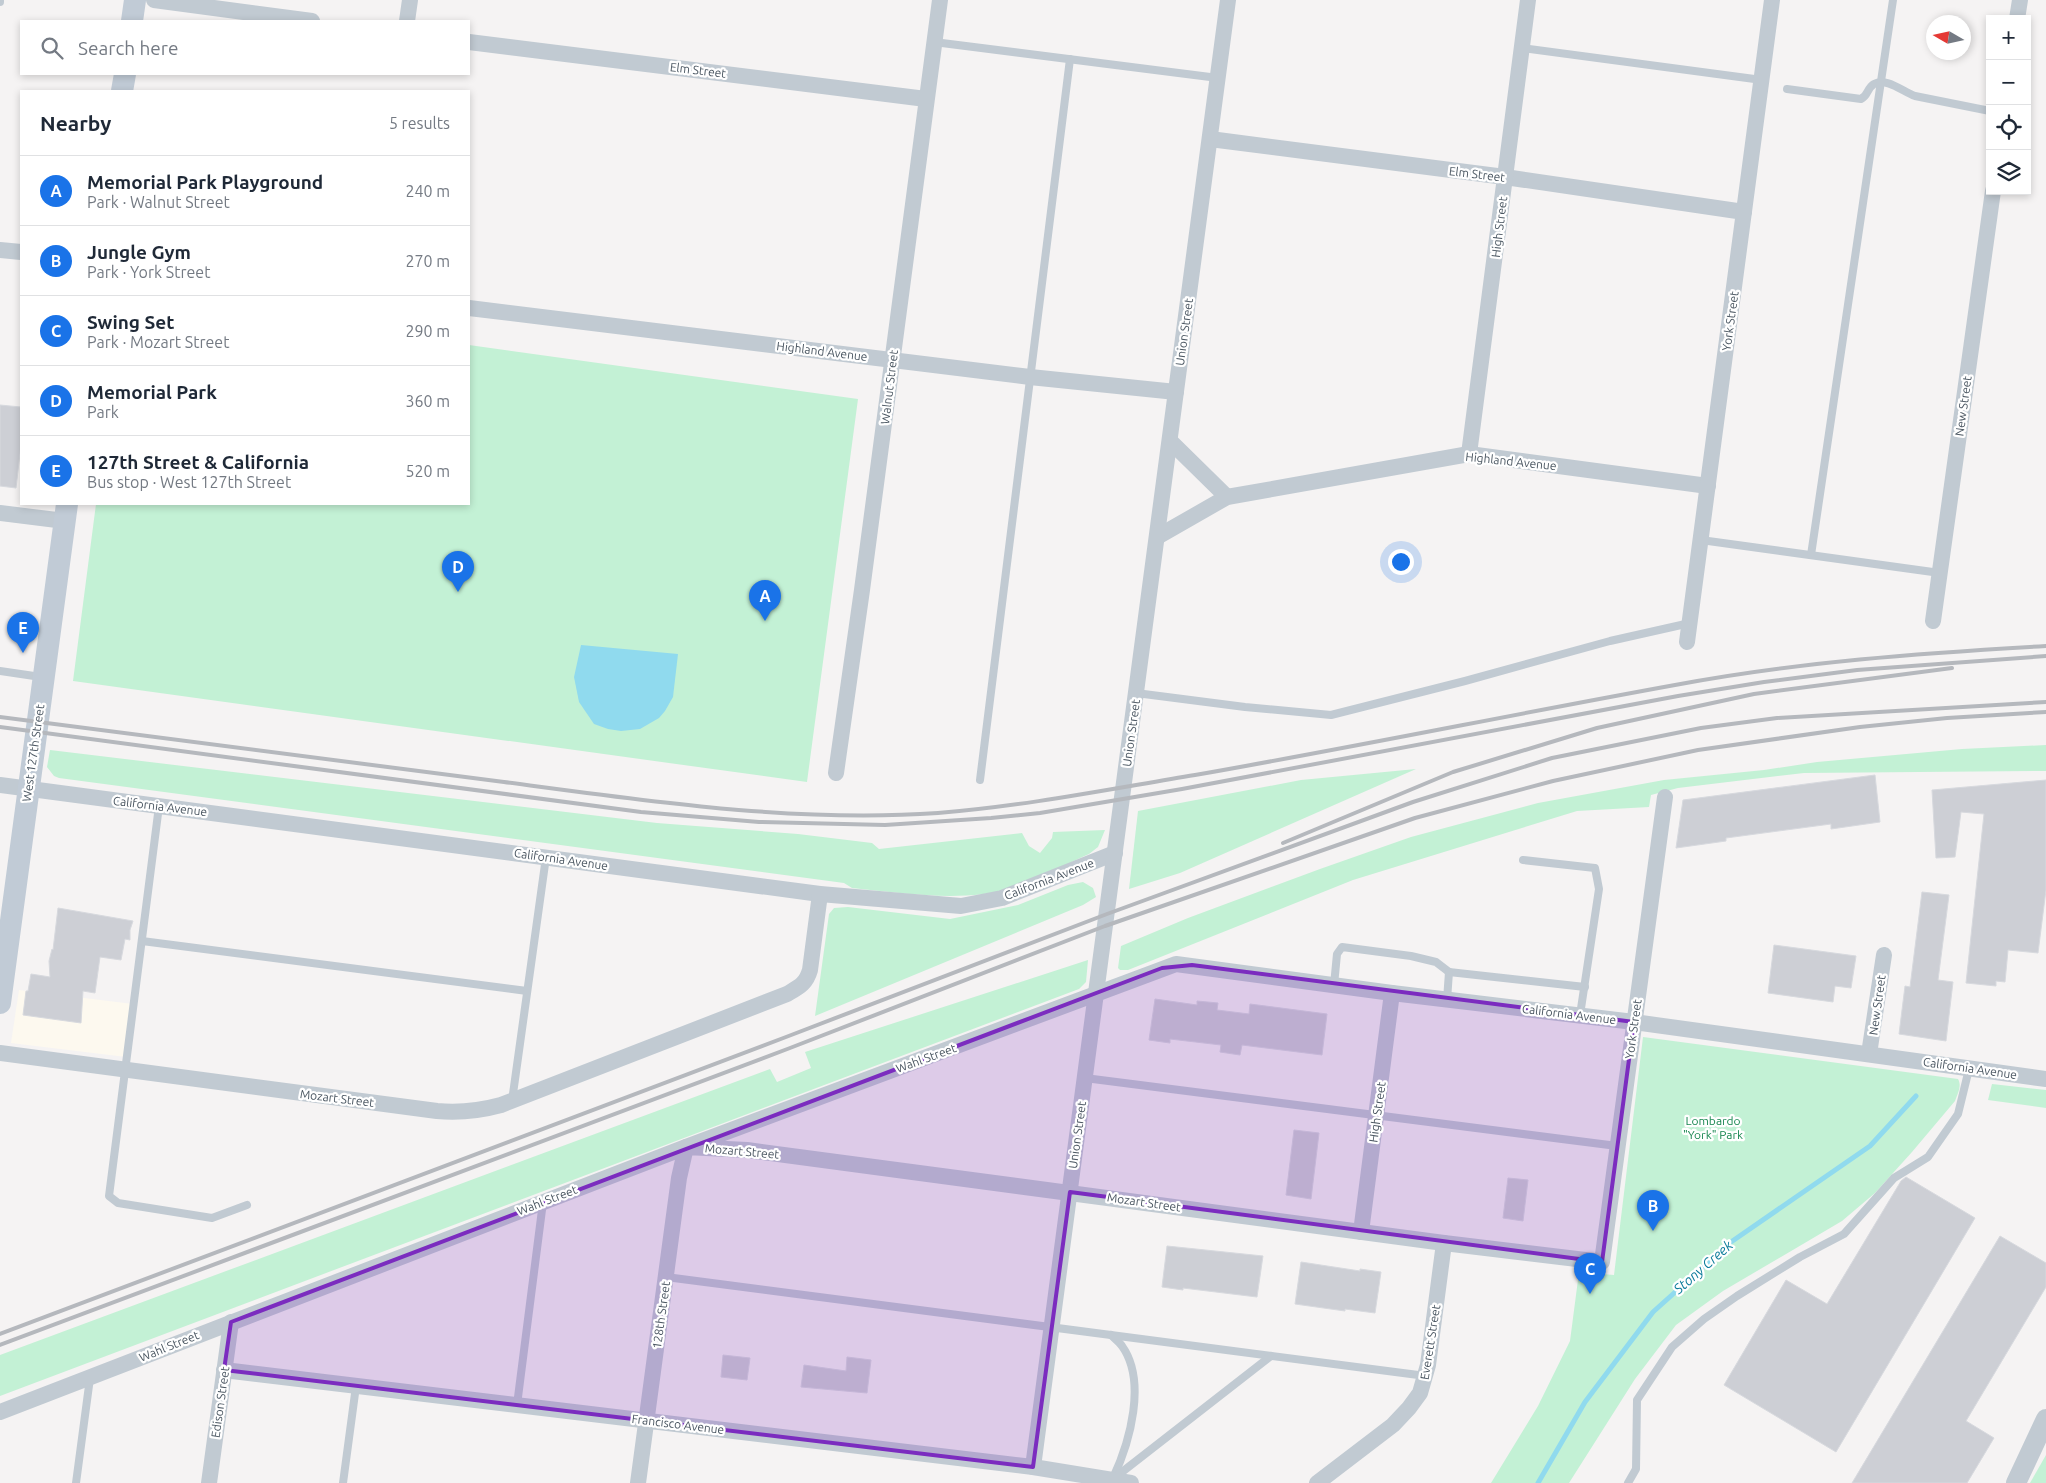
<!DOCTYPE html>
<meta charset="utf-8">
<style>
:root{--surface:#fff;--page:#f2f2f3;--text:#1f2937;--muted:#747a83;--line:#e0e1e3;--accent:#1a73e8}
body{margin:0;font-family:Ubuntu,sans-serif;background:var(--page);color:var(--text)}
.controls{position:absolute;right:15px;top:15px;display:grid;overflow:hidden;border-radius:0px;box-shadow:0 2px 8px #0003}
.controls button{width:45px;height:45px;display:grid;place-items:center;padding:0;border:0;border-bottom:1px solid var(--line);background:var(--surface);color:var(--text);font:25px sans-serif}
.compass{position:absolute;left:1926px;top:15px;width:45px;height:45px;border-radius:50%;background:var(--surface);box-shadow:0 2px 8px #0003;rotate:279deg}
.you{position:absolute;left:1400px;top:561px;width:18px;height:18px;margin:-12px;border:4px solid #fff;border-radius:50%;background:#1a73e8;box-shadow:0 0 0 8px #1a73e833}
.badge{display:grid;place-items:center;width:32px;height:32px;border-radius:50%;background:var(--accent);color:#fff;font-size:16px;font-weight:700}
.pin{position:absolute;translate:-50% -41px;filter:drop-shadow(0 1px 2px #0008)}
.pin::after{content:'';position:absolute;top:26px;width:18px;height:15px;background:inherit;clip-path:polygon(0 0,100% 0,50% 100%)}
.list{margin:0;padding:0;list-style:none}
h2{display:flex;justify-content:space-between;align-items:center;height:65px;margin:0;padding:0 20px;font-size:21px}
h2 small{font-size:16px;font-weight:400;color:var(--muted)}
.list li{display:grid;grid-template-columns:32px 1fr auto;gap:15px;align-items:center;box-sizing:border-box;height:70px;padding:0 20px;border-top:1px solid var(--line)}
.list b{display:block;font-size:19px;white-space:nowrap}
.list p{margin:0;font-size:16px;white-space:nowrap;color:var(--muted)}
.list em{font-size:16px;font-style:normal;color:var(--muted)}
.icon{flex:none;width:28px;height:28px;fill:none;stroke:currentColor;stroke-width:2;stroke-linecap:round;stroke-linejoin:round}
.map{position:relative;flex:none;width:2046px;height:1483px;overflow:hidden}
.search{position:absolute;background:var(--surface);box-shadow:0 2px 8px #0003;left:20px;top:20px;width:450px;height:55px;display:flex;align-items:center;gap:12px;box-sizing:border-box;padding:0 18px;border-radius:0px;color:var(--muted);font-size:19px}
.panel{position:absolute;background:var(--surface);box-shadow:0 2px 8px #0003;left:20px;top:90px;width:450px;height:415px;border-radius:0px}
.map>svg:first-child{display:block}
.commercial{fill:#fdf9ef}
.green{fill:#c3f1d5}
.water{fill:#90daee}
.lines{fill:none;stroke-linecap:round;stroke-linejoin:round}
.stream{stroke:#90daee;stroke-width:5}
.building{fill:#cdcfd5;stroke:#d7d9de}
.service{stroke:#c1cad2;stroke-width:8}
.minor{stroke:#c1cad2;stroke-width:16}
.tertiary{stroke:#c1cad2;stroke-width:20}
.secondary{stroke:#c1cbd6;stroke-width:22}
.rail{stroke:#b5b8bd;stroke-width:4}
.marked{fill:#7b2cbf;fill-opacity:0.2;stroke:#7b2cbf;stroke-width:4;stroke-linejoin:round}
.labels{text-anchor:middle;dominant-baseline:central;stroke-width:4.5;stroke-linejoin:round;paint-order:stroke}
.street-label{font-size:12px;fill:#4a5661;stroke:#fff}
.park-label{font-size:12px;fill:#17864f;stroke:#fff}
.water-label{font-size:14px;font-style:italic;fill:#0c7c9b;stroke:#fff}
</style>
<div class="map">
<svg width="2046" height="1483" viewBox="0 0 2046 1483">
<rect width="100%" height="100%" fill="#f5f3f3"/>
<polygon class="commercial" points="19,990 133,1004 126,1057 11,1043"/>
<g class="green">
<polygon points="469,345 858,399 807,782 73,681 96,504 469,504"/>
<polygon points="2046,745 2046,771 1804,773 1678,788 1651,795 1649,807 1577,811 1353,880 1128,970 1120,970 1118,968 1121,946 1188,918 1320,869 1411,837 1538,803 1664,780 1764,770 1817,762 1962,749"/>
<path d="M50 750 657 823 798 834 872 843 879 849 1022 833 1029 846 1040 853 1052 838 1053 832 1105 830 1098 847 1089 854C1064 865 1038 879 1012 888 964 903 901 893 852 888L844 883 59 778 54 776 47 767Z"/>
<polygon points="1416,769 1180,873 1129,889 1138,811 1301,780"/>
<polygon points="1083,882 1093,888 1096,897 1083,905 815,1016 829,914 834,908 848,907 950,919 1018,905 1068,885"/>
<polygon points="1088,960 1086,982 1079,989 0,1396 0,1355 770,1069 777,1082 811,1068 805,1052"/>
<path d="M1643 1037 1958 1079C1962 1086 1958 1093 1955 1101L1912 1152 1875 1193 1842 1221 1723 1291 1676 1325 1635 1379 1569 1483H1491L1538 1406 1570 1341 1579 1272 1614 1275Z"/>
<polygon points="1992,1084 2046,1090 2046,1108 1988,1100"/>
<polygon points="2046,1455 2046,1483 2030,1483"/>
</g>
<polygon class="water" points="581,645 678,654 673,697 665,711 659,718 640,729 621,731 608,729 594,724 579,702 574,677"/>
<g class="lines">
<polyline class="stream" points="1538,1483 1585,1402 1653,1312 1731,1242 1870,1146 1916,1096"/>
</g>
<g class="building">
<polygon points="0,405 21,407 21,445 16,488 0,486"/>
<polygon points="1875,775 1880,822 1831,829 1831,824 1726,838 1726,841 1676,848 1683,800"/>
<polygon points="2046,780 2046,890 2038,953 2008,950 2005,982 1996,981 1996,986 1966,983 1984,814 1961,812 1955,857 1936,858 1932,790"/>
<polygon points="1922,892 1949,895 1938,980 1953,982 1946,1041 1899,1034 1905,986 1910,987"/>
<polygon points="58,908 133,921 130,930 130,940 125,939 121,960 100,957 95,993 83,991 81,1023 23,1015 26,991 28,991 31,974 50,977 49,961 52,949 53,950"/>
<polygon points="1774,945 1856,956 1851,988 1835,986 1833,1002 1768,993"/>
<polygon points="1155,999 1197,1005 1197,1001 1218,1003 1217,1010 1249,1014 1250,1004 1327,1014 1322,1055 1242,1045 1240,1055 1220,1052 1221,1045 1170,1039 1170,1043 1149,1040"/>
<polygon points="1294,1130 1319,1133 1311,1199 1286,1195"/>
<polygon points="1906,1177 1975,1218 1836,1452 1724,1385 1786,1280 1827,1304 1901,1181"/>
<polygon points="1508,1178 1528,1180 1523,1221 1503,1218"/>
<polygon points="2000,1236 2046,1263 2046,1287 1966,1421 1994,1438 1967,1483 1852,1483"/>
<polygon points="1167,1246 1263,1256 1257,1297 1183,1288 1183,1290 1162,1287"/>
<polygon points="1301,1262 1360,1271 1360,1269 1381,1272 1375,1313 1345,1309 1345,1311 1295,1304"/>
<polygon points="723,1355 750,1358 747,1380 721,1377"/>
<polygon points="847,1357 871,1360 867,1393 801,1387 804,1365 846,1371"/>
</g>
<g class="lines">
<g class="service">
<polyline points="0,2 0,0"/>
<polyline points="934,42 1218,78"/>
<polyline points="1522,48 1762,80"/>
<path d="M1787 89 1861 99C1868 96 1867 88 1874 84 1887 77 1903 92 1915 96L1990 111"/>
<polyline points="1701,540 1940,573"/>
<polyline points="1811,555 1893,0"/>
<polyline points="0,671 41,677"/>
<polyline points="1136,693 1245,707 1331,715 1465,681 1610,641 1690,623"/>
<polyline points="980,780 1070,59"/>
<polyline points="159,806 109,1196 118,1203 212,1218 247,1205"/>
<polyline points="1523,860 1595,868 1599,889 1580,1015"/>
<polyline points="142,941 527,991"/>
<polyline points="1334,985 1337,954 1342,947 1411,956 1436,962 1449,972 1585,987"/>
<polyline points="1447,1000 1449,972"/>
<polyline points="1085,1078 1617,1146"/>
<polyline points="512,1101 546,857"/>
<polyline points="666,1277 1426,1376"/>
<path d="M1111 1335C1114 1338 1119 1342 1122 1346 1147 1381 1130 1442 1113 1478"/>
<polyline points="517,1405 543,1202"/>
<polyline points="1113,1479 1271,1356"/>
<polyline points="76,1483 90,1378"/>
<polyline points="343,1483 356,1386"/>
<polyline points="1628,1483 1636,1469 1637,1400 1672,1347 1704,1319 1737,1296 1800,1257 1844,1234 1894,1178 1928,1157 1958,1114 1969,1069"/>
</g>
<g class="minor">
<polyline points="154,0 312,21"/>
<polyline points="2017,19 2020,0"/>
<polyline points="407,21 410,0"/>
<polyline points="469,42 926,99"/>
<polyline points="1210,139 1505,177 1744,212"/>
<polyline points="0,250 21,252"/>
<polyline points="469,308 1030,377 1176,392"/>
<polyline points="1170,441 1227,497"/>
<polyline points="1469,454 1528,0"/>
<polyline points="0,513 65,521"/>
<polyline points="1157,537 1227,497 1469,454 1708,486"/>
<polyline points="1933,621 1993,191"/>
<polyline points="1687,642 1772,0"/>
<polyline points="836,773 862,590 940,0"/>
<polyline points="0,785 820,894 961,906 1002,898 1115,853"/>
<path d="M0 1053 437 1111C459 1113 479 1111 501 1105L787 994C799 987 806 984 810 970L820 894"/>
<polyline points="1869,1054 1884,955"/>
<polyline points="1361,1232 1392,993"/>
<polyline points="224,1370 1033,1467 1131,1483"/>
<polyline points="0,1412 686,1147 1176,964 1392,993 1634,1022 2046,1079"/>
<polyline points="1033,1467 1228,0"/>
<polyline points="209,1483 231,1322"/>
<polyline points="638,1483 679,1178 686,1147 747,1150 1444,1243 1602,1262 1665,797"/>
<polyline points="1317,1483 1393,1425 1409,1408 1420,1393 1428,1365 1444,1243"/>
</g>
<polyline class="tertiary" points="2016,1483 2046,1419"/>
<g class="secondary">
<polyline points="132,21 135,0"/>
<polyline points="122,91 125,74"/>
<polyline points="0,1003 67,504"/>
</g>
<g class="rail">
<path d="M0 717C168 738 336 760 504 782 648 801 793 823 938 813 1025 806 1110 789 1195 775 1355 747 1515 714 1675 685 1797 662 1922 653 2046 646"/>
<polyline points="0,727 641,812 759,822 885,825 991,818 1040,813 1182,789 1678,696 1764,682 1857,670 2046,656"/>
<polyline points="1283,843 1453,772 1597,728 1754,694 1952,668"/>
<polyline points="0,1334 786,1037 1107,914 1413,802 1552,758 1701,728 1777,718 2046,702"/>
<polyline points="0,1345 790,1048 1105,926 1415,818 1553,781 1698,750 1860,727 1947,718 2046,712"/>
</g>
</g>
<path class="marked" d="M1192 965 1634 1022 1602 1262 1070 1192 1033 1467 224 1370 231 1322 1162 968Z"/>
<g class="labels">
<g class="street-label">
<text transform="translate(698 70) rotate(7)">Elm Street</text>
<text transform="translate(1477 174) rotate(7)">Elm Street</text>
<text transform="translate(1499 227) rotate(-83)">High Street</text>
<text transform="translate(1730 321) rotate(-82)">York Street</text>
<text transform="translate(1184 332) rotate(-82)">Union Street</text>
<text transform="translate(822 351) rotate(7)">Highland Avenue</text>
<text transform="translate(889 387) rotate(-83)">Walnut Street</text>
<text transform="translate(1963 406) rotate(-82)">New Street</text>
<text transform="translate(1511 461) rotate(6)">Highland Avenue</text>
<text transform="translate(1131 733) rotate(-82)">Union Street</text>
<text transform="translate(33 753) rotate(-82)">West 127th Street</text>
<text transform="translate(160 806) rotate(7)">California Avenue</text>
<text transform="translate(561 859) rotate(8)">California Avenue</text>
<text transform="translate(1049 879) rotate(-21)">California Avenue</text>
<text transform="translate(1877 1005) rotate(-82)">New Street</text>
<text transform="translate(1569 1014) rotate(7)">California Avenue</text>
<text transform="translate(1633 1029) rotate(-82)">York Street</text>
<text transform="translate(926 1058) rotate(-20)">Wahl Street</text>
<text transform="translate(1970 1068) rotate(8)">California Avenue</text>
<text transform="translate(337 1098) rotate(7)">Mozart Street</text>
<text transform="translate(1377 1112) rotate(-82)">High Street</text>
<text transform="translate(1077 1135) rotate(-82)">Union Street</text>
<text transform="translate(742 1151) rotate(5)">Mozart Street</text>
<text transform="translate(547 1200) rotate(-21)">Wahl Street</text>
<text transform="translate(1144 1202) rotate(8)">Mozart Street</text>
<text transform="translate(661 1315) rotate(-82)">128th Street</text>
<text transform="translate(1430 1342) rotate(-81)">Everett Street</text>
<text transform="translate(169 1346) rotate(-22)">Wahl Street</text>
<text transform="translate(220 1402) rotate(-82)">Edison Street</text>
<text transform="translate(678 1424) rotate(7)">Francisco Avenue</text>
</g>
<g class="park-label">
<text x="1713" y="1120">Lombardo<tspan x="1713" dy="14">"York" Park</tspan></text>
</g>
<g class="water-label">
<text transform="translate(1703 1267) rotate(-41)">Stony Creek</text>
</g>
</g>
</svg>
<div class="controls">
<button>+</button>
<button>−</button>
<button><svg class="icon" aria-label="locate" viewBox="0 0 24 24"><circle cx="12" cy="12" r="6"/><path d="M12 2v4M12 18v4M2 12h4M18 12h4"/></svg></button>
<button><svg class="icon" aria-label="layers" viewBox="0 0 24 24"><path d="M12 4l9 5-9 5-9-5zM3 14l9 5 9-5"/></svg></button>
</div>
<svg class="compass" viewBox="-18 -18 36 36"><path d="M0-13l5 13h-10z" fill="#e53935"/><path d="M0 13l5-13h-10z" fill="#747a83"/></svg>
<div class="you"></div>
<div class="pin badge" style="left:765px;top:621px">A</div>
<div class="pin badge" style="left:1653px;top:1231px">B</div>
<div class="pin badge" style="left:1590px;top:1294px">C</div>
<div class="pin badge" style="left:458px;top:592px">D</div>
<div class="pin badge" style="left:23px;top:653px">E</div>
<div class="search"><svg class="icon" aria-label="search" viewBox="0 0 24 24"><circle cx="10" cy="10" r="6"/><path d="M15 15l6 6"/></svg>Search here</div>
<section class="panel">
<h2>Nearby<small>5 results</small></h2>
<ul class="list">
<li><span class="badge">A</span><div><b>Memorial Park Playground</b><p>Park · Walnut Street</p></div><em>240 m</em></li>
<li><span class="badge">B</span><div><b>Jungle Gym</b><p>Park · York Street</p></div><em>270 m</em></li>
<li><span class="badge">C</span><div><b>Swing Set</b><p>Park · Mozart Street</p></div><em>290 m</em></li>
<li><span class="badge">D</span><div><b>Memorial Park</b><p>Park</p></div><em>360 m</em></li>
<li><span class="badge">E</span><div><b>127th Street &amp; California</b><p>Bus stop · West 127th Street</p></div><em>520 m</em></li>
</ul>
</section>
</div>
